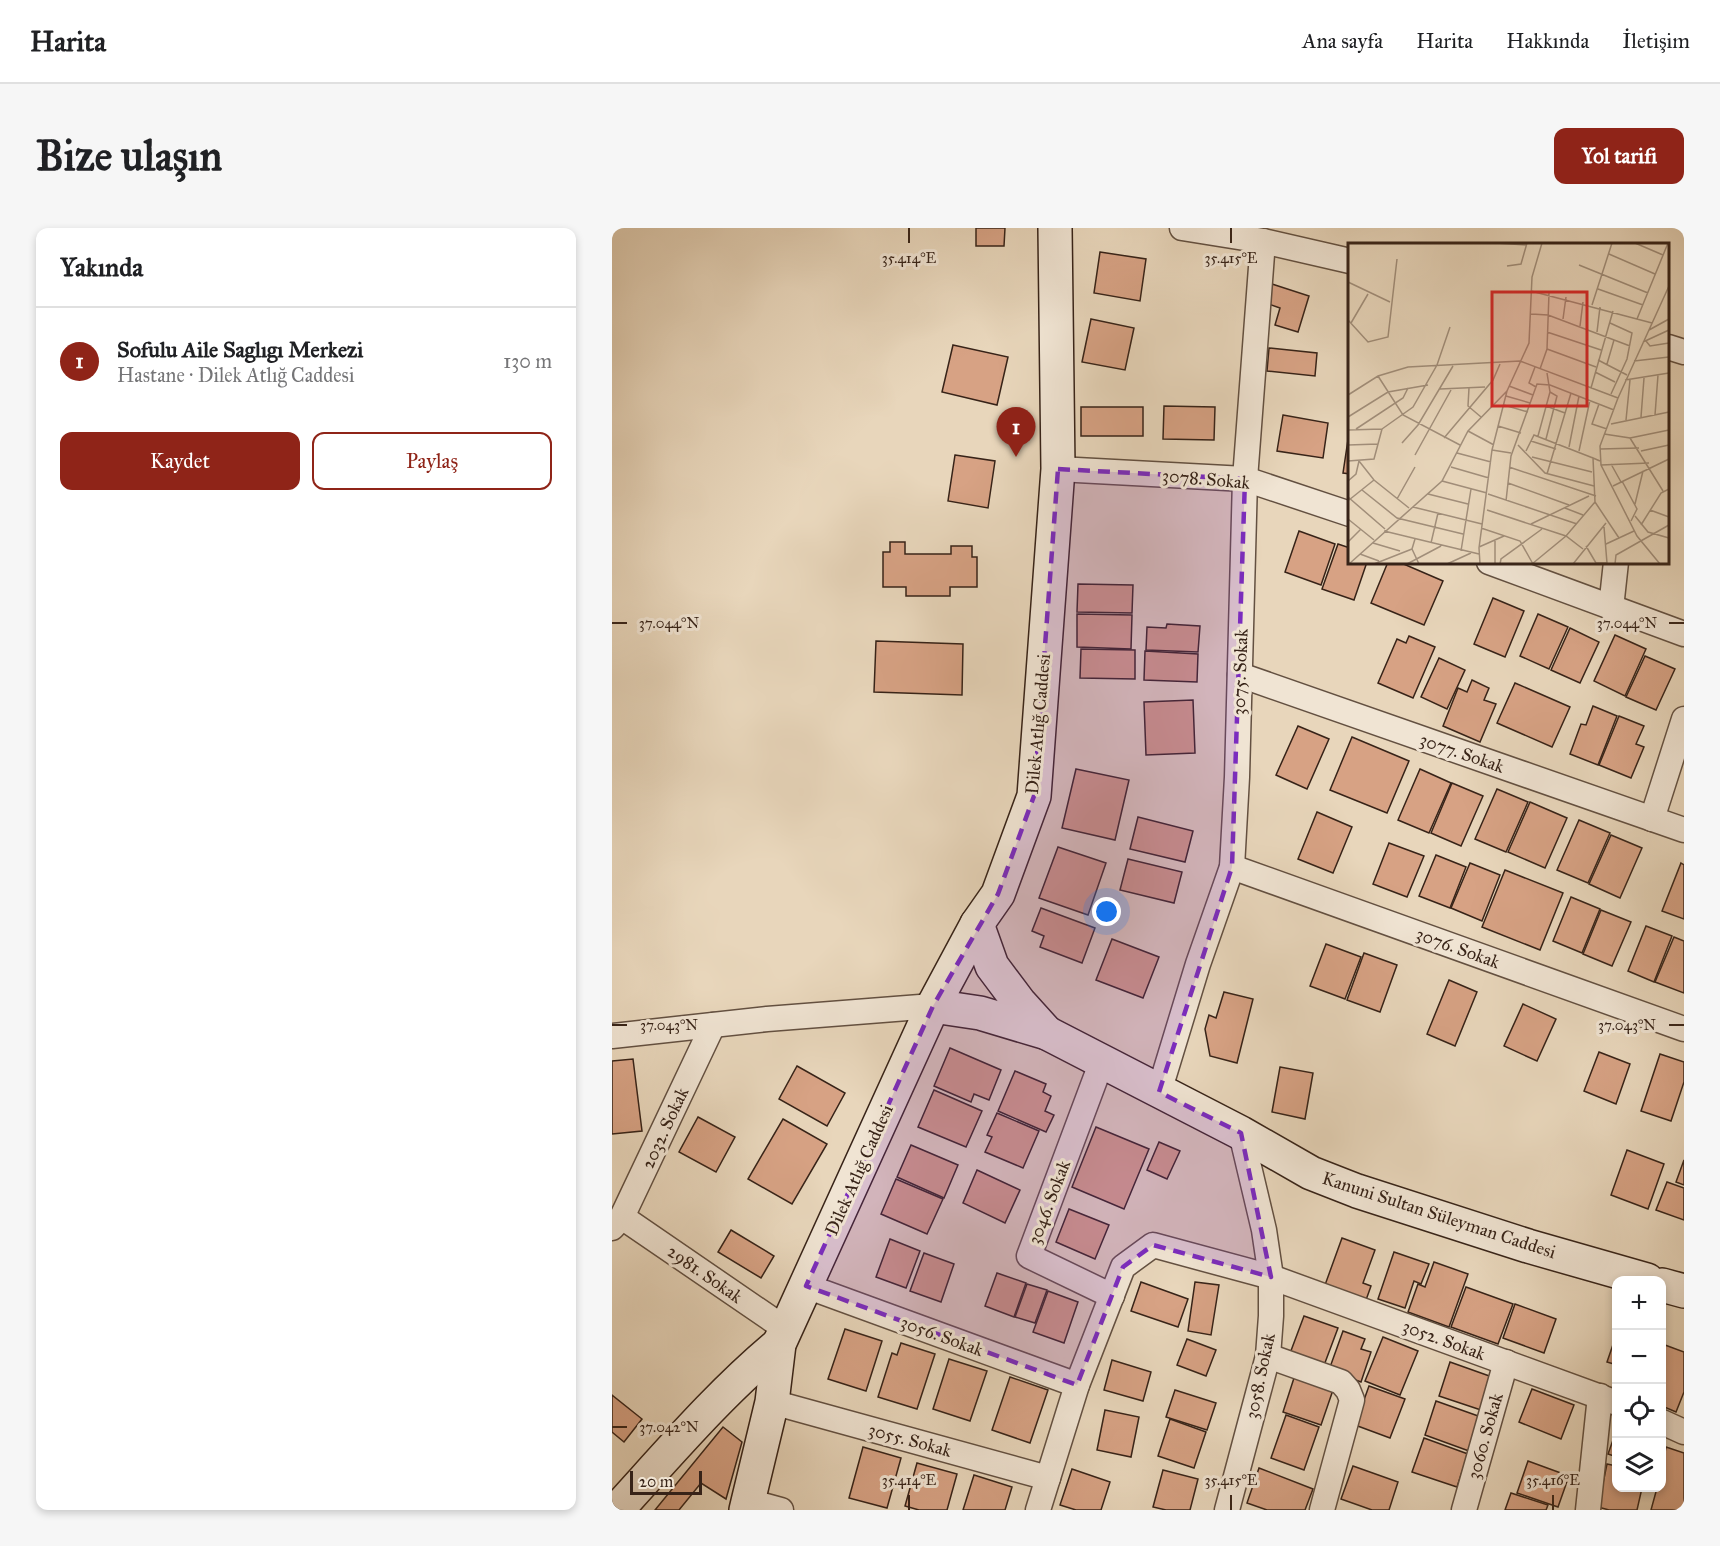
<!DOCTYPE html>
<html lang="tr">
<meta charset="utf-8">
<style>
:root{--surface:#fff;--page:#f6f6f6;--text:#202124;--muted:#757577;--line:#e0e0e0;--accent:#8f2418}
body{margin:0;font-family:"IM FELL Great Primer",serif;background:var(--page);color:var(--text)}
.controls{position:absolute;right:18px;bottom:18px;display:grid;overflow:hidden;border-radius:12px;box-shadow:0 3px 9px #0003}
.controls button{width:54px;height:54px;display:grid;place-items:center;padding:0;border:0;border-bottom:2px solid var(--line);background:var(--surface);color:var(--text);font:30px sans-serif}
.scale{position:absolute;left:18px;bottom:15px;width:72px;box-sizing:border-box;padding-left:6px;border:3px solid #372318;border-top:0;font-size:16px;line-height:21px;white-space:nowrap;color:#372318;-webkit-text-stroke:4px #f0e4d3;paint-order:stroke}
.you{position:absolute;left:495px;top:684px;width:21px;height:21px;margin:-15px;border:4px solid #fff;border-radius:50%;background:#1a73e8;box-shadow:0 0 0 9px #1a73e833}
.badge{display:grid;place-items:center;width:39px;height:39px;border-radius:50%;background:var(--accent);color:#fff;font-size:20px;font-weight:700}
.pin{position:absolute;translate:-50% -50px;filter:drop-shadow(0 2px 3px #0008)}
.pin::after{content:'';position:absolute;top:32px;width:21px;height:18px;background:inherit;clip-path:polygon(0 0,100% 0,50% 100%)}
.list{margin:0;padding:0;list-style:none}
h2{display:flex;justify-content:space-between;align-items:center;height:78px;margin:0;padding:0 24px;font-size:26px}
h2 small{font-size:20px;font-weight:400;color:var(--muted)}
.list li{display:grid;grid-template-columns:39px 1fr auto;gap:18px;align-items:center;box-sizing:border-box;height:108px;padding:0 24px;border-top:2px solid var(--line)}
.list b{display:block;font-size:22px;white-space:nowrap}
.list p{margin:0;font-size:20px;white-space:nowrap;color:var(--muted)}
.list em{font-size:20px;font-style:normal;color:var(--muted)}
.actions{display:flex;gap:12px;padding:18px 24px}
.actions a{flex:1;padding:14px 0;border:2px solid var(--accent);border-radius:12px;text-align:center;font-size:21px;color:var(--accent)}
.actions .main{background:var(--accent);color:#fff}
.icon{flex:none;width:33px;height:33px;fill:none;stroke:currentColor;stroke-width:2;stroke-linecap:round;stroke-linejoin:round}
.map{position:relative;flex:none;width:1072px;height:1282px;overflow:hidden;border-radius:12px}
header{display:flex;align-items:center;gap:36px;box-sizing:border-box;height:84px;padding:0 30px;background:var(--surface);border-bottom:2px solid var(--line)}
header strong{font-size:28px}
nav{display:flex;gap:33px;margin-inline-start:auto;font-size:21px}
.intro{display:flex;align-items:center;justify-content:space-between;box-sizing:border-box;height:144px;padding:0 36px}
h1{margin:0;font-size:42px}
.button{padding:15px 27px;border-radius:12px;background:var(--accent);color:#fff;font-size:21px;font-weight:700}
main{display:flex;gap:36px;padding:0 36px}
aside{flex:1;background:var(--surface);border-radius:12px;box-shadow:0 3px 9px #0003}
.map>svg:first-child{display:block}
.building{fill:#d7a284;stroke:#372318;stroke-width:1.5}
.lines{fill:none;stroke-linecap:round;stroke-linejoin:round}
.street-casing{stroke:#635041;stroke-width:27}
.secondary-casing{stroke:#372318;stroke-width:36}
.street{stroke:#f0e4d3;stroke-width:24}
.secondary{stroke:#f0e4d3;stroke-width:33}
.marked{fill:#7b2cbf;fill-opacity:0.2;stroke:#7b2cbf;stroke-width:4.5;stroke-dasharray:12 8;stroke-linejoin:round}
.ticks{fill:none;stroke:#372318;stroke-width:2}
.labels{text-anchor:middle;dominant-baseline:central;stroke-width:6;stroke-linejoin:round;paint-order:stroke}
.street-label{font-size:18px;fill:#372318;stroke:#f0e4d3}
.inset-road{fill:none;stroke:#a18e7a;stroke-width:1.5}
.view{fill:#d62828;fill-opacity:0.15;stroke:#d62828;stroke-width:3}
.inset-edge{fill:none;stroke:#372318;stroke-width:3}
.ticks-label{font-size:15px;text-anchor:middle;fill:#372318;stroke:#f0e4d3;stroke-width:6;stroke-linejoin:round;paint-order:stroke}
</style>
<header>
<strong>Harita</strong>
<nav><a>Ana sayfa</a><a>Harita</a><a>Hakkında</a><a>İletişim</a></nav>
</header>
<div class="intro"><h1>Bize ulaşın</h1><a class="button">Yol tarifi</a></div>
<main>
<aside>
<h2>Yakında<small></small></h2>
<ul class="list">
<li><span class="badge">1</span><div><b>Sofulu Aile Saglıgı Merkezi</b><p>Hastane · Dilek Atlığ Caddesi</p></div><em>130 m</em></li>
</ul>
<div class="actions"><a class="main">Kaydet</a><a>Paylaş</a></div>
</aside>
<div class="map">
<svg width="1072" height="1282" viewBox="0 0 1072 1282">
<rect width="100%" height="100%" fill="#e8d6bb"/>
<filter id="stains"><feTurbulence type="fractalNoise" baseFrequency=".00333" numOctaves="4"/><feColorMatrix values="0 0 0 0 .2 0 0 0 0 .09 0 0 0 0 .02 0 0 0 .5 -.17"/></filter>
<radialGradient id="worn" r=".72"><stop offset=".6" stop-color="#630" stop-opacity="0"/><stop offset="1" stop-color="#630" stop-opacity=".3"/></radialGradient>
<g class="building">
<polygon points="364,0 393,0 392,18 364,18"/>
<polygon points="488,24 534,31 528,73 482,65"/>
<polygon points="660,56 697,68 686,104 663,97 668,80 654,75"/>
<polygon points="479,91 522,100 513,142 470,134"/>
<polygon points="341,117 396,129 385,177 330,164"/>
<polygon points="657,120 705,125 703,148 655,143"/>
<polygon points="552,178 603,179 602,212 551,211"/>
<rect x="469" y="179" width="62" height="29"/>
<polygon points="671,187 716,195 711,230 665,223"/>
<polygon points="737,205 738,205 738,246 731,245"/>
<polygon points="343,227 383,233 376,280 336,273"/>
<polygon points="687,303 723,316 709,357 673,344"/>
<polygon points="278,314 293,314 293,326 339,326 339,318 360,318 360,329 365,329 365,359 338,359 338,368 294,368 294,359 271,359 271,324 278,324"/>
<polygon points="726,316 738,320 738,334 755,334 742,372 710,361"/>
<polygon points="776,334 787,334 831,353 812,397 759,375"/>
<polygon points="466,356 521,357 520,385 465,384"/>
<polygon points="881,370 912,383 893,429 862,416"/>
<polygon points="465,386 520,387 519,421 465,419"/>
<polygon points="926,386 956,399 937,441 908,428"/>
<polygon points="555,396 588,398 586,424 534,422 535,399 554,400"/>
<polygon points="958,400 987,414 968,455 939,442"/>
<polygon points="1003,407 1034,421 1013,468 982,453"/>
<polygon points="797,408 823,419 801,470 766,455 785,411 794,415"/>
<polygon points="264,413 351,416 350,467 262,464"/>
<polygon points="469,421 523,422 523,451 468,450"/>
<polygon points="533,423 586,426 585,454 532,452"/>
<polygon points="1033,428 1063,441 1044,482 1014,469"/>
<polygon points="827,430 853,442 835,481 809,469"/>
<polygon points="860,452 877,460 872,472 884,476 868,514 831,498 846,460 855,464"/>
<polygon points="903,455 958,479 940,519 885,495"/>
<polygon points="581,472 583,525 534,527 532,474"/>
<polygon points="981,478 1005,488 986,537 958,526 969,496 974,497"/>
<polygon points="1007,488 1032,498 1024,516 1032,519 1019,550 987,537"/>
<polygon points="686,498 717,511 695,561 664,547"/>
<polygon points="740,509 797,533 775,585 718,562"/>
<polygon points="464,541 517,552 503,612 450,600"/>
<polygon points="808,541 839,555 817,605 786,592"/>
<polygon points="840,555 871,568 849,618 819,605"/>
<polygon points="885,561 916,574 894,624 863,611"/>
<polygon points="918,574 955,590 933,640 896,624"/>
<polygon points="705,584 740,599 721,645 686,631"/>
<polygon points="526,589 581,603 573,634 518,621"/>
<polygon points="967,592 998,605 976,655 945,642"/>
<polygon points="999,607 1030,620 1008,670 977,656"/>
<polygon points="777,615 812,628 795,669 761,656"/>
<polygon points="446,619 494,635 476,687 427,670"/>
<polygon points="824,627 854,639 838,680 807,668"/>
<polygon points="516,631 570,644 562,675 508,662"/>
<polygon points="858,635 888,647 870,693 839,680"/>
<polygon points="1069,635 1072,637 1072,691 1050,683"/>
<polygon points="893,642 951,665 928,722 870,699"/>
<polygon points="959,669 988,681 970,725 941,713"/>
<polygon points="429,680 483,700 470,735 428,719 432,708 420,703"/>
<polygon points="989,682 1019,694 1000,738 971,726"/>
<polygon points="1034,698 1060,708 1042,754 1016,743"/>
<polygon points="1062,709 1072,713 1072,765 1043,754"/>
<polygon points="500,711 547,729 531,770 484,752"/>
<polygon points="714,716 749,729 733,771 698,758"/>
<polygon points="752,725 785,737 768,784 735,772"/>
<polygon points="837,752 865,764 843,818 815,806"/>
<polygon points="612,764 641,771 625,835 598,828 593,801 597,787 604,790"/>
<polygon points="911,776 944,791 925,833 892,818"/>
<polygon points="338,820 389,842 377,872 362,866 359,874 322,858"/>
<polygon points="987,824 1018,836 1004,876 972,863"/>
<polygon points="1048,826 1072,834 1072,854 1059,893 1029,883"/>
<polygon points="21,831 30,903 0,906 0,833"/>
<polygon points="185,838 233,865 215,898 167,871"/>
<polygon points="668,839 701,845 693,891 660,884"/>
<polygon points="403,843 434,856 431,864 439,868 433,883 442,887 434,904 386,883"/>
<polygon points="322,862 370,883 354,919 306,899"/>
<polygon points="385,885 427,903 411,940 373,924 380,909 375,907"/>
<polygon points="86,889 123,909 104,944 67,924"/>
<polygon points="171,891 215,916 180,976 136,951"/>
<polygon points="484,899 537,921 512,981 460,959"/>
<polygon points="547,914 568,923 555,951 535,942"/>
<polygon points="299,917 346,937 332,970 285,949"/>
<polygon points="1015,922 1052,936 1036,981 999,967"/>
<polygon points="1072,932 1072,957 1064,954"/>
<polygon points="365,942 408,962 393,995 351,975"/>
<polygon points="284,951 331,971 315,1006 269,986"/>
<polygon points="1055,954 1072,960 1072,992 1044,982"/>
<polygon points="457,981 497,997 483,1031 444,1014"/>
<polygon points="119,1002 162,1028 149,1050 106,1024"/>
<polygon points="730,1010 763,1022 751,1055 759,1058 754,1072 713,1057"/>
<polygon points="278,1011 308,1023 294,1060 264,1049"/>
<polygon points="782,1024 817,1036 809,1056 802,1053 793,1080 766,1071"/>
<polygon points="312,1025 342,1036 329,1074 298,1063"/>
<polygon points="822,1034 856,1046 837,1099 796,1084 806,1056 813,1059"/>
<polygon points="385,1045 414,1055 402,1089 373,1078"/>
<polygon points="529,1054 576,1071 566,1099 519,1083"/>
<polygon points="583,1054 607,1057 599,1107 576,1103"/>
<polygon points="415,1056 435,1062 423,1095 403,1089"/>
<polygon points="854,1059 901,1076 886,1116 839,1099"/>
<polygon points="436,1063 466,1074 452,1115 421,1104"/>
<polygon points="903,1076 944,1091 932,1125 891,1110"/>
<polygon points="692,1088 726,1100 711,1140 677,1128"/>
<polygon points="233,1101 270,1113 254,1163 216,1151"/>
<polygon points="731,1103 753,1111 749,1121 759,1124 749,1154 717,1142"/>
<polygon points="1005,1105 1005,1137 995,1134"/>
<polygon points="771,1109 806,1123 788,1167 753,1153"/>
<polygon points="575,1111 604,1122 594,1148 565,1137"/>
<polygon points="289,1115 323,1126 305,1181 266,1169 280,1125 285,1127"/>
<polygon points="1053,1117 1072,1124 1072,1164 1064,1184 1050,1178 1050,1126"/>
<polygon points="337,1131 375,1143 358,1193 321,1181"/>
<polygon points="500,1132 539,1144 531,1173 492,1162"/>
<polygon points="838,1134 883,1150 872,1183 827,1168"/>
<polygon points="398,1149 436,1162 418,1215 380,1202"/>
<polygon points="682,1150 721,1162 709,1197 671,1184"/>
<polygon points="757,1158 793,1171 778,1210 743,1197"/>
<polygon points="920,1161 962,1177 949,1211 907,1194"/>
<polygon points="563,1162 604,1175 595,1202 554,1189"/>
<polygon points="0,1167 30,1191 12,1214 0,1204"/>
<polygon points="824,1173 869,1189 857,1223 813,1207"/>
<polygon points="493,1182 527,1189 519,1229 485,1222"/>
<polygon points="674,1187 707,1199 692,1242 659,1230"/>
<polygon points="558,1191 594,1204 582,1240 546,1228"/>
<polygon points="111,1199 130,1214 114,1271 89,1255 67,1282 43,1282"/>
<polygon points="1005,1201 1005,1229 996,1226"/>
<polygon points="812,1210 856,1226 845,1259 800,1244"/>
<polygon points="251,1219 289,1230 275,1280 237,1270"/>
<polygon points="1054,1219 1072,1225 1072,1282 1039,1282 1045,1260 1050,1260 1050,1240"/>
<polygon points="916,1233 957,1248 946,1279 905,1265"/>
<polygon points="305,1235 345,1246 335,1282 307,1282 293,1278"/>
<polygon points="995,1236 1005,1238 1005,1260 1030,1260 1025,1282 997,1282 986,1279"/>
<polygon points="741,1238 786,1254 777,1282 760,1282 729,1271"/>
<polygon points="647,1240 701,1261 693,1282 655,1282 635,1275"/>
<polygon points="460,1241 498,1254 489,1282 464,1282 448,1277"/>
<polygon points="551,1242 586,1251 578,1282 554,1282 541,1279"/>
<polygon points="362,1247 400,1259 393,1282 351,1282"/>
<polygon points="899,1265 936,1277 934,1282 893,1282"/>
</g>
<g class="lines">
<defs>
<g id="street">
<polyline points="570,0 651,13 738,33"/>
<polyline points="1056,119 1072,124"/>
<polyline points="446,241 633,251 738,286"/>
<polyline points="877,334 1072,406"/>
<polyline points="999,380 1004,334"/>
<polyline points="628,447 1072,602"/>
<polyline points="1040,591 1072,491"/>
<polyline points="620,639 1072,801"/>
<polyline points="0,808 155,791 321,778"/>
<polyline points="490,833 417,1028 500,1068"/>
<polyline points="547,864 586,736 620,639 625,549 633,251 651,13"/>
<polyline points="10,989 175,1102"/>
<polyline points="0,1000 10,989 101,797"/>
<polyline points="194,1058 465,1157"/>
<polyline points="656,1128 729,1154 736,1162 740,1172 710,1282"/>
<polyline points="160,1174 436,1250"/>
<polyline points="1050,1194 1072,1204"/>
<polyline points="136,1273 169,1282"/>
<polyline points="426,1282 465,1157 511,1039 541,1017 659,1049 1005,1175"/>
<polyline points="615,1282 656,1128 659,1088 659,1049 652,1002 629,905"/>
<polyline points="852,1282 894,1134"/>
<polyline points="976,1282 988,1168"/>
</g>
<g id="secondary">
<polyline points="365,696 380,738 407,774 435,805"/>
<polyline points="321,778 368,785 435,805 629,905 699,945 745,963 916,1018 1035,1052"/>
<polyline points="1050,1057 1072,1063"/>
<path d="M5 1282C57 1225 108 1165 167 1116"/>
<polyline points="134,1282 160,1174 167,1116 321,778 365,696 386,666 422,568 446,241 443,0"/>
</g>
</defs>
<use href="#street" class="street-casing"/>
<use href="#secondary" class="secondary-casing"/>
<use href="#street" class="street"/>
<use href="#secondary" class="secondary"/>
</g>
<path class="marked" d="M446 241 633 251 620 639 547 864 629 905 659 1049 541 1017 511 1039 465 1157 194 1058 321 778 386 666 422 568Z"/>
<path class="ticks" d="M297 0V15M619 0V15M0 395H15M1057 395H1072M0 797H15M1057 797H1072M0 1199H15M297 1267V1282M619 1267V1282M941 1267V1282"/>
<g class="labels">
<g class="street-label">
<text transform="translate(594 251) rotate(5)">3078. Sokak</text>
<text transform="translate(628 444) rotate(-88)">3075. Sokak</text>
<text transform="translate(426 496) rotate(-85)">Dilek Atlığ Caddesi</text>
<text transform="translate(850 525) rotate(19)">3077. Sokak</text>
<text transform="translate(846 720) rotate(20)">3076. Sokak</text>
<text transform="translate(53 900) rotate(-65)">2032. Sokak</text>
<text transform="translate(247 942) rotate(-66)">Dilek Atlığ Caddesi</text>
<text transform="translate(437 974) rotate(-69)">3046. Sokak</text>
<text transform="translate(827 987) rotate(18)">Kanuni Sultan Süleyman Caddesi</text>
<text transform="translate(93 1046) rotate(35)">2981. Sokak</text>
<text transform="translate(330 1108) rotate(20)">3056. Sokak</text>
<text transform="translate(832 1112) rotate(20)">3052. Sokak</text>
<text transform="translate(648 1148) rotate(-78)">3058. Sokak</text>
<text transform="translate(873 1208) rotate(-74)">3060. Sokak</text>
<text transform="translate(298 1212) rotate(15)">3055. Sokak</text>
</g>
</g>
<g transform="translate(736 15)">
<rect width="321" height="321" fill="#e8d6bb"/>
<path class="inset-road" d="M148 0 178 2M287 0 315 12M261 11 307 31M231 22 300 50M159 23 173 21 179 0M0 39 42 59M250 46 295 62M183 48 304 80M244 62 264 0M183 71 200 72 282 103M215 76 218 54M289 76 320 0M0 77 20 99 40 94 49 16M3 80 20 51M262 80 284 90 279 116 263 151M232 83 235 59M301 87 321 76M199 89 253 107M249 89 252 64M298 98 302 103 321 100M295 99 321 87M199 106 248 124M250 117 279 132M172 118 270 155 252 203 253 222 289 293 312 321M286 118 321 114M259 121 266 97M187 124 181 140 188 144M192 126 199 106 201 50M247 129 267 139M30 133 55 172 112 202M277 137 321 130M161 143 185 152M121 145 120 163 133 174M243 145 265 68M92 146 137 144M0 152 30 133 60 124 172 118M158 153 182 160M270 155 321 43M251 161 244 181 259 186M156 162 180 169M198 163 217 170M307 172 310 132M0 174 40 149 80 142M293 174 296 135M278 177 282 137M263 181 321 169M150 183 173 190M8 186 55 155 60 145M34 186 65 164 89 122 102 84M0 187 34 186M120 188 146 202M256 191 282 195 315 248M190 193 202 149 199 130M96 195 145 137 152 121M282 195 321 187M198 196 209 153 202 149M183 198 208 206M54 200 70 182 105 123M0 202 30 201M170 202 197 230 246 243M221 204 231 153M252 206 291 205M144 207 163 210M178 208 186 192 245 215M231 208 242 157M293 208 321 202M109 210 143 219M67 212 103 147M184 214 244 229M0 218 26 216 34 186M11 218 26 237 61 265M263 221 273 239M253 222 301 220M103 224 141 235M161 224 248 253M199 231 223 150M0 238 8 231 11 218M94 238 139 250M274 238 289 266 283 278M160 240 221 262M265 243 321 216M14 247 49 275 115 291M80 251 120 261M140 251 229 281M0 254 37 286M49 256 67 224M1 257 26 237M158 258 163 213 189 141 202 142 266 167M247 259 271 295M287 261 295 228M65 264 134 281M217 265 235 272M139 267 218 293 235 306M302 267 321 274M287 273 300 289 321 295M0 276 26 297M183 281 241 253M293 282 313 250 321 246M133 285 172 298 185 321M36 288 131 311M67 296 64 306 71 321M147 298V321M0 299 13 286M25 300 52 308M83 300 90 270M258 301 286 288M238 303 248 320M131 304 156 293M113 308 123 246M12 311 31 318M248 320H259L256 284M1 321 94 238 120 188 159 148M26 321 64 306M59 321 93 303M99 321 123 310M132 321 131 305 144 207 159 148 181 100 184 34 194 0M152 321 153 316 194 286M184 321 218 293 247 259 245 215 252 218M225 321 258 280M267 321 268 312 321 282"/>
<path class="view" d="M144 49H239V163H144Z"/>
<rect width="321" height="321" class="inset-edge"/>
</g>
<g class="ticks-label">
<text x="297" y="35">35.414°E</text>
<text x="619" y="35">35.415°E</text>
<text x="57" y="400">37.044°N</text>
<text x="1015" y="400">37.044°N</text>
<text x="57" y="802">37.043°N</text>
<text x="1015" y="802">37.043°N</text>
<text x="57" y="1204">37.042°N</text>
<text x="297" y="1257">35.414°E</text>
<text x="619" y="1257">35.415°E</text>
<text x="941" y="1257">35.416°E</text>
</g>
<rect width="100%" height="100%" filter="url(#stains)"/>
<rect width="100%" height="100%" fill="url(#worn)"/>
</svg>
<div class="controls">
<button>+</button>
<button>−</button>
<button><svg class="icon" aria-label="locate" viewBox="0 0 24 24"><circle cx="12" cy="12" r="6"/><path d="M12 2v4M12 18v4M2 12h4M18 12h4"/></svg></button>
<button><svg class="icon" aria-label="layers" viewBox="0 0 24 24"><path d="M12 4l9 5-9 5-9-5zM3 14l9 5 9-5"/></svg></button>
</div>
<div class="scale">20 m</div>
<div class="you"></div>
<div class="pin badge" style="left:404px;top:229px">1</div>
</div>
</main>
